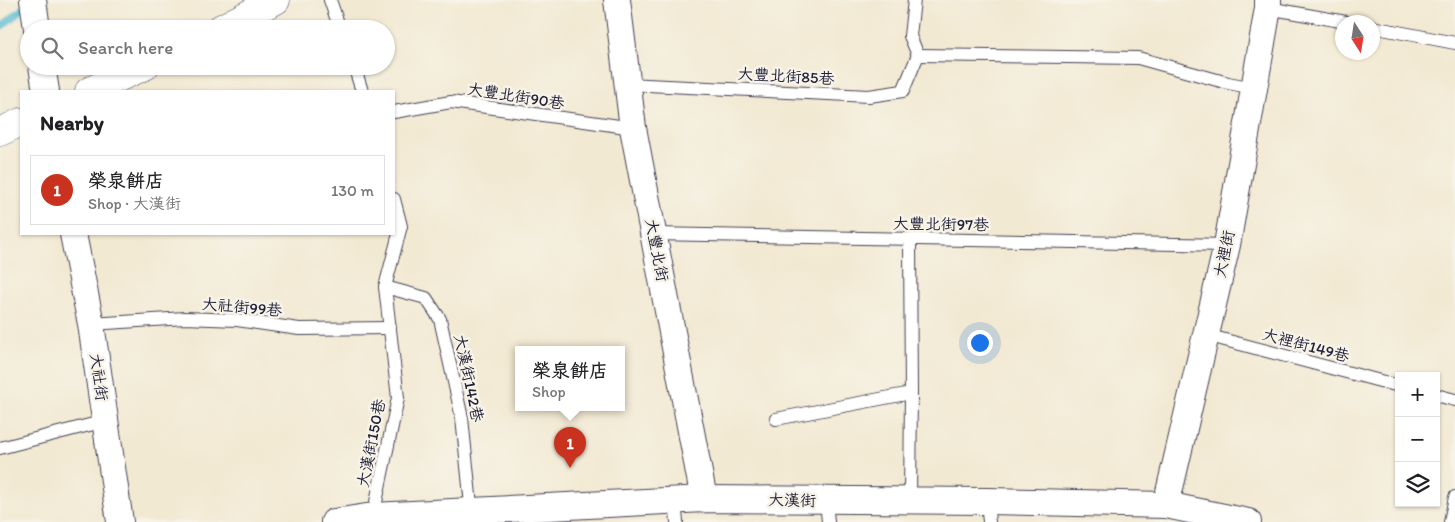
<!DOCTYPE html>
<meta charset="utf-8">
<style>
:root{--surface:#fff;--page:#f2f2f2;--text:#202124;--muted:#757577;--line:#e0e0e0;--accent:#c8321e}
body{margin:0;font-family:Itim,"LXGW WenKai TC",sans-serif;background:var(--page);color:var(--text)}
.controls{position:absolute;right:15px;bottom:15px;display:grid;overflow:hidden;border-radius:0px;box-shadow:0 1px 4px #0004}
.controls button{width:45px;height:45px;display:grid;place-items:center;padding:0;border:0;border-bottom:1px solid var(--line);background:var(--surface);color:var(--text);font:25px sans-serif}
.compass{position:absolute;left:1335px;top:15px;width:45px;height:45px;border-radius:50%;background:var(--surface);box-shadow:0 1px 4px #0004;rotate:168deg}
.you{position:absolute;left:979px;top:342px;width:18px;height:18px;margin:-12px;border:4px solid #fff;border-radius:50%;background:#1a73e8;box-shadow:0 0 0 8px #1a73e833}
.badge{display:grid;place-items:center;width:32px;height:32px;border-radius:50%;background:var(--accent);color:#fff;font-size:16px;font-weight:700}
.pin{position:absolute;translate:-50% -41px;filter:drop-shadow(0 1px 2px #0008)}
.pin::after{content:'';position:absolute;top:26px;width:18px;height:15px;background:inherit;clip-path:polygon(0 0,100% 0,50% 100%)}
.popup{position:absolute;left:515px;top:346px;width:110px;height:65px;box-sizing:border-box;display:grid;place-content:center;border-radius:0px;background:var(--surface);filter:drop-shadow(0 1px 4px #0005);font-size:16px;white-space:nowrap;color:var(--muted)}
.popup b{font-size:19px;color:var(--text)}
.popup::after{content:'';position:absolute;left:50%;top:100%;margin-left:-10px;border:10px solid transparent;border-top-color:var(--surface)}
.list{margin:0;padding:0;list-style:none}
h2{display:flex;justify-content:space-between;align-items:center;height:65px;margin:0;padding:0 20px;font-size:21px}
h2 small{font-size:16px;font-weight:400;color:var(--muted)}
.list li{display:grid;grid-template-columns:32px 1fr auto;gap:15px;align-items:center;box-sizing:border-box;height:70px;margin:0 10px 10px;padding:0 10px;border:1px solid var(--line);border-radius:0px}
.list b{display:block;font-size:19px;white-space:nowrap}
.list p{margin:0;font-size:16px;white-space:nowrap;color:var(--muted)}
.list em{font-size:16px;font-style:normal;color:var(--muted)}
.icon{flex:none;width:28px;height:28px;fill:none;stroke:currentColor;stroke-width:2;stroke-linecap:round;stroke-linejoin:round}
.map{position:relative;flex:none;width:1455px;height:522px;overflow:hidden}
.search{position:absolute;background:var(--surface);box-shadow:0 1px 4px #0004;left:20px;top:20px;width:375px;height:55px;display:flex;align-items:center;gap:12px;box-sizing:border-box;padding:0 18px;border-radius:28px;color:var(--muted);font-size:19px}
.panel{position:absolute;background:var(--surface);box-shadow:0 1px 4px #0004;left:20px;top:90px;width:375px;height:145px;border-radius:0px}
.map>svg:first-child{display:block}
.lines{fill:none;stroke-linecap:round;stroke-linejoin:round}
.stream{stroke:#52bad0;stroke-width:7}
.lane-casing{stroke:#414052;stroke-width:14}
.street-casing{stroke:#414052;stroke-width:28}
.secondary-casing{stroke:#414052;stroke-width:29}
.lane{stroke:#fff;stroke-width:12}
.street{stroke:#fff;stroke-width:26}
.secondary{stroke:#fff;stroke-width:28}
.labels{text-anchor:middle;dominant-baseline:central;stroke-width:5;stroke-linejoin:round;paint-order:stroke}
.street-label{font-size:16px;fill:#22223b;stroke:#f7f3e8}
</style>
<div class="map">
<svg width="1455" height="522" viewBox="0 0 1455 522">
<rect width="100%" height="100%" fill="#f7f3e8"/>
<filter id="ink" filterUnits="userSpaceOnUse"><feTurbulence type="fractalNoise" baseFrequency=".02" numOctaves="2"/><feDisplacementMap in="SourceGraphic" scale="10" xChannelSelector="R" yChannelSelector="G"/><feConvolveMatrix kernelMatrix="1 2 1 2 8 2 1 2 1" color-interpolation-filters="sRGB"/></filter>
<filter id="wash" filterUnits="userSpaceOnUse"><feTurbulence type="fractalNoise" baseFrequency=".0096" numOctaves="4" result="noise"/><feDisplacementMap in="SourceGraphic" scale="20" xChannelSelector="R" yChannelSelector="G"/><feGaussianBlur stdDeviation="1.12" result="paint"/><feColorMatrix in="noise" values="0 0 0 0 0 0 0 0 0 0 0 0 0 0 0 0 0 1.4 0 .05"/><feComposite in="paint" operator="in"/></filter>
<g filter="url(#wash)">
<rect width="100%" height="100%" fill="#f2e9d2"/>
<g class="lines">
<polyline class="stream" points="0,28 28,4"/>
</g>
</g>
<g filter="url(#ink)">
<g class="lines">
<defs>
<g id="lane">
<polyline points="330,0 340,29"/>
<polyline points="914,0 910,36 918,55"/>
<polyline points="1268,8 1346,22"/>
<polyline points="1372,27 1455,43"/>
<polyline points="918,55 1138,58 1228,83 1254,88 1255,87"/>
<polyline points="354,66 362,91"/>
<polyline points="627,84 869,96 903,91 918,55"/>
<polyline points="394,112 451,102 633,128"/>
<polyline points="654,234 1227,245"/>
<polyline points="385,287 426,298 440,319 462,418 472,515"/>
<polyline points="91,324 185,318 237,320 299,329 390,328"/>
<polyline points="1206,335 1399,386"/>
<polyline points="1436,395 1455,400"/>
<polyline points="776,419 911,393 910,239"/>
<polyline points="0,448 105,421"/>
<polyline points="675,500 677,522"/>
<polyline points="826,500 828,522"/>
<polyline points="910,500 911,393"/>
<polyline points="987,501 989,522"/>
<polyline points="373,516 398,398 385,287 401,226 394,199"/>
<polyline points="1450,522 1455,497"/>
</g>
<g id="street">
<polyline points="33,0 37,29"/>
<polyline points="617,0 633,128 704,499"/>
<polyline points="42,66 46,91"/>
<polyline points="73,234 91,324 120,522"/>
<polyline points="1166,505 1227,245 1268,8 1268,0"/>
<polyline points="334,522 373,516 704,499 987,501 1166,505 1248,522"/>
</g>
<g id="secondary">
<polyline points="220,29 276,0"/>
<polyline points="89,91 145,66"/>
<polyline points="0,132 21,122"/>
</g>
</defs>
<use href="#lane" class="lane-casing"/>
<use href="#street" class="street-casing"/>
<use href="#secondary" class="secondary-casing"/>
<use href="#lane" class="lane"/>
<use href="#street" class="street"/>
<use href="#secondary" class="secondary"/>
</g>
</g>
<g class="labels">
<g class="street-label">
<text transform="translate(786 76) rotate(3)">大豐北街85巷</text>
<text transform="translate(516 96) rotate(9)">大豐北街90巷</text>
<text transform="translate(941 224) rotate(1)">大豐北街97巷</text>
<text transform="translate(657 250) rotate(79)">大豐北街</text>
<text transform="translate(1224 254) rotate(-78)">大裡街</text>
<text transform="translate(242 307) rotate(5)">大社街99巷</text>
<text transform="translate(1306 345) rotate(15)">大裡街149巷</text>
<text transform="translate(99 377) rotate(82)">大社街</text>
<text transform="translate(469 378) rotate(78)">大漢街142巷</text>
<text transform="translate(371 443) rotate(-79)">大漢街150巷</text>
<text transform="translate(792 500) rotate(1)">大漢街</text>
</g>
</g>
</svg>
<div class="controls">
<button>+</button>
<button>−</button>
<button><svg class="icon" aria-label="layers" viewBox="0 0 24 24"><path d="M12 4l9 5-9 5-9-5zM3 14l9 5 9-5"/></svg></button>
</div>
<svg class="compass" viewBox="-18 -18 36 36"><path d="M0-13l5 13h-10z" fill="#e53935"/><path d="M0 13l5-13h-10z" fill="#757577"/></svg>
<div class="you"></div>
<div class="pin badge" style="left:570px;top:468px">1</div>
<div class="popup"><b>榮泉餅店</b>Shop</div>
<div class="search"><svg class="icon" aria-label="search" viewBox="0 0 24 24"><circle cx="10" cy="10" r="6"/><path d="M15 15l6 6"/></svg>Search here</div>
<section class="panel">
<h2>Nearby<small></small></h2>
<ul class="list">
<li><span class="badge">1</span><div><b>榮泉餅店</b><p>Shop · 大漢街</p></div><em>130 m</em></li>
</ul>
</section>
</div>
